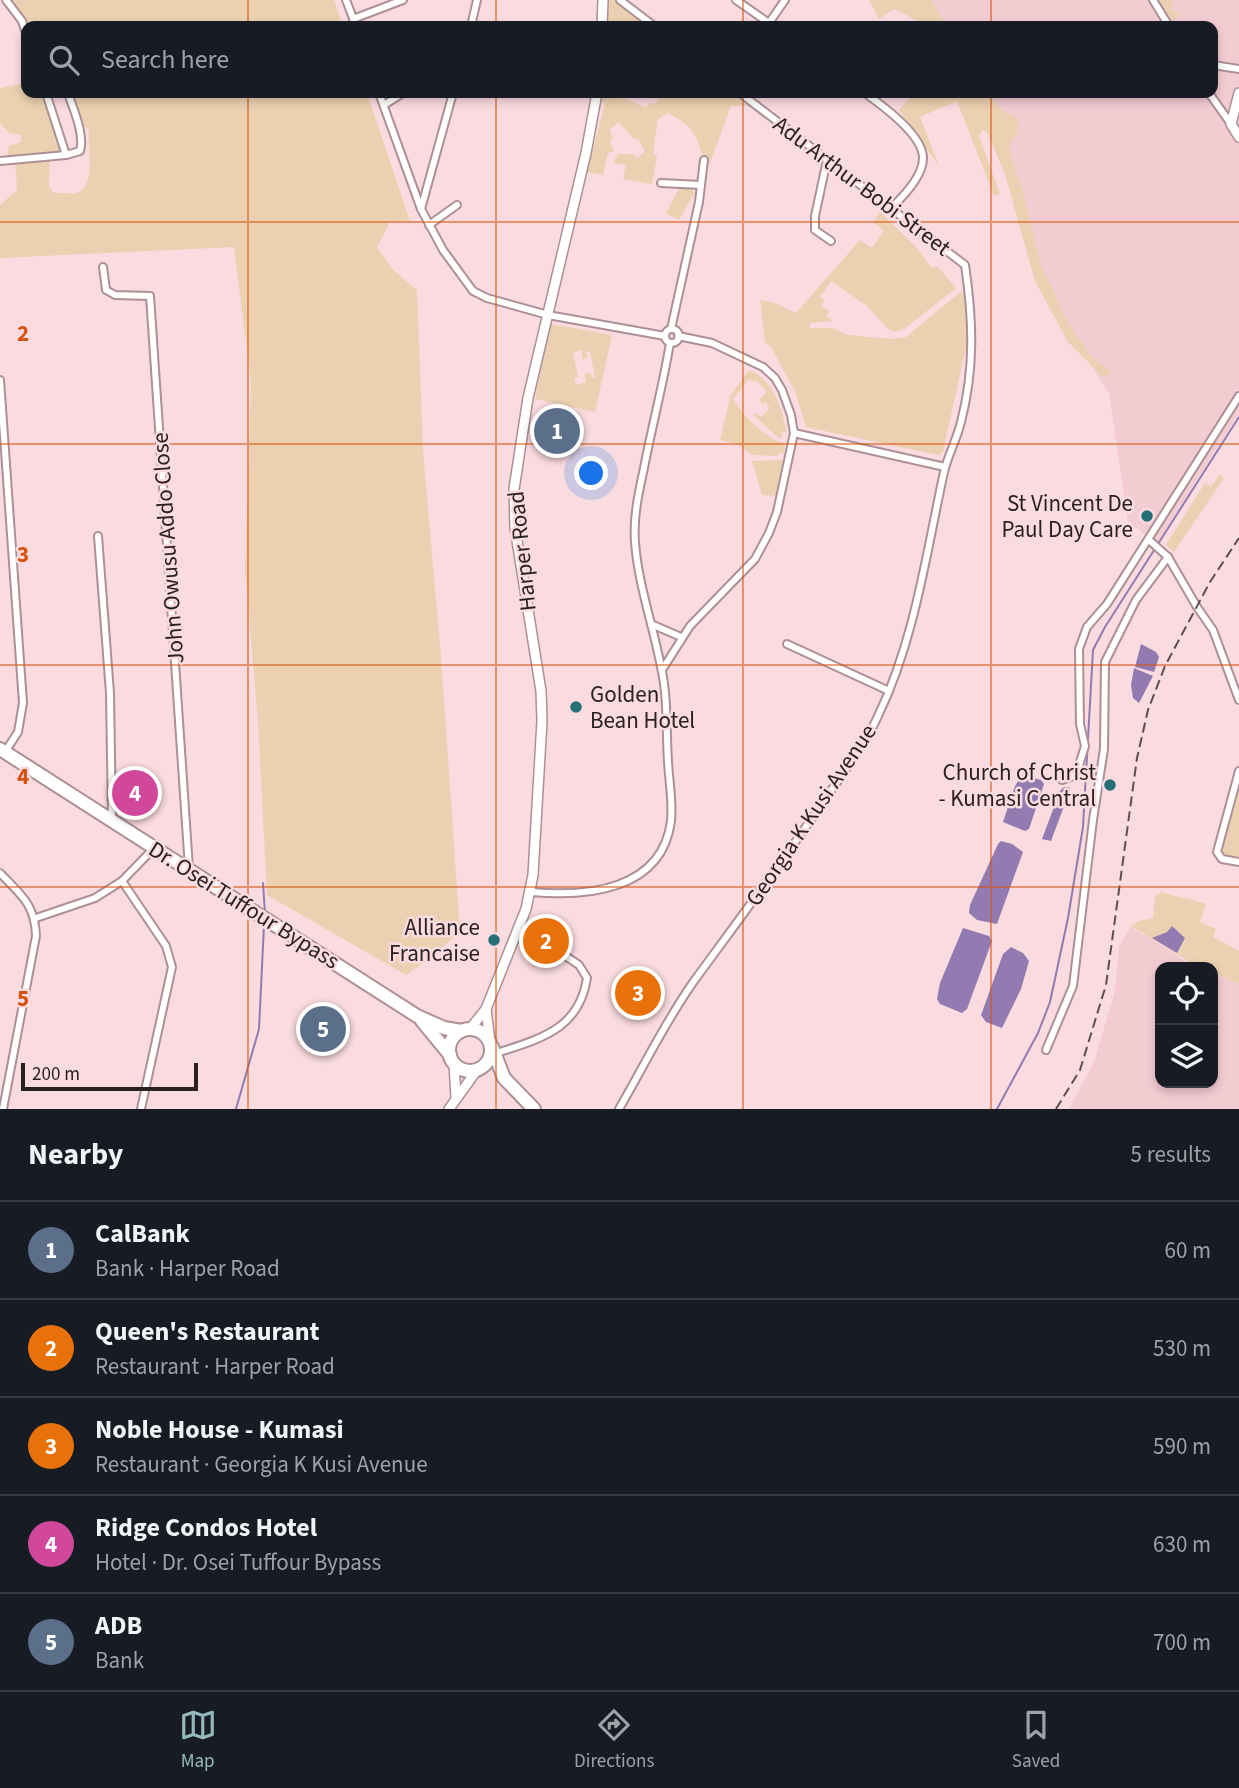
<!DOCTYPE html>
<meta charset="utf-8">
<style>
:root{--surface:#171b24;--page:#20242c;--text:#f1f3f6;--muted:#9ea1a6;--line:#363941;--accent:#95b8bd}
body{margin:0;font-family:"Source Sans 3",sans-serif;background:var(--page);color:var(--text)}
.controls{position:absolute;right:21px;bottom:21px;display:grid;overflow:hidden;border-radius:14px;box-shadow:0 4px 10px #0003}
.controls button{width:63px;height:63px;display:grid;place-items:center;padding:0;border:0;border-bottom:2px solid var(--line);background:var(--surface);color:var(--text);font:35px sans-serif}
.scale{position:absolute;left:21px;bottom:18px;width:177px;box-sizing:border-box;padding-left:7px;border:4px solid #2b2021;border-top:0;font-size:19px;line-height:24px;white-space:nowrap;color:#2b2021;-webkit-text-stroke:5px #fadbdf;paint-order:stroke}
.you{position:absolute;left:592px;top:474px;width:24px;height:24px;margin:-18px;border:5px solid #fff;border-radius:50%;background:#1a73e8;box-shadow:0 0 0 10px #1a73e833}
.badge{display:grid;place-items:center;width:46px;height:46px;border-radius:50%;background:var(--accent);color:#fff;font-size:23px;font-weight:700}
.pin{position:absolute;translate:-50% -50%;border:4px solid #fff;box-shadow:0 2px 7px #0006}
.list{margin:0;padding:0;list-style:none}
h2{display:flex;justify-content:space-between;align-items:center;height:91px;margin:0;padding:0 28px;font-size:30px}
h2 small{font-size:23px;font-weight:400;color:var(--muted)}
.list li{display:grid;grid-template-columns:46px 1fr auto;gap:21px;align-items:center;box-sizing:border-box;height:98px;padding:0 28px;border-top:2px solid var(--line)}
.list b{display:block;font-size:26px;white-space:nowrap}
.list p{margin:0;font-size:23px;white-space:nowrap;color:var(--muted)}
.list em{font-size:23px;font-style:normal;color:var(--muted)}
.icon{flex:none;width:38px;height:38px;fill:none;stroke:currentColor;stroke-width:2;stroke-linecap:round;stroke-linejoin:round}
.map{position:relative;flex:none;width:1239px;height:1109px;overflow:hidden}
.search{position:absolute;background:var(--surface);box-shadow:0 4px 10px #0003;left:21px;right:21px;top:21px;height:77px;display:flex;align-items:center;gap:18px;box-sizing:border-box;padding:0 24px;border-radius:14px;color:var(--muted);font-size:26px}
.sheet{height:581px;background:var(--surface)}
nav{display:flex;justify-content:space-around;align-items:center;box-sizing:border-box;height:98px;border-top:2px solid var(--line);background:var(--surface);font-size:19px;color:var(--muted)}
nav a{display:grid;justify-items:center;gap:4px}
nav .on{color:var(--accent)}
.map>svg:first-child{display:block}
.built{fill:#f3ccd2}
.green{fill:#ebd1b1;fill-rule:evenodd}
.water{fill:#917bb1}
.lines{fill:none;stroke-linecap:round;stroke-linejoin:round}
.stream{stroke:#917bb1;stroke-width:2}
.street-casing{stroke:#ad9095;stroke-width:10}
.secondary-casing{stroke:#ad9095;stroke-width:12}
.highway-casing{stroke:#ad9095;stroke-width:16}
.street{stroke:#fff;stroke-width:6}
.secondary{stroke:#fff;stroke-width:9}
.highway{stroke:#fff;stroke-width:12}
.rail{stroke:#5e4e50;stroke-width:2;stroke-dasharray:10 5;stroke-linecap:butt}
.grid{fill:none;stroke:#d5530e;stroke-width:2;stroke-opacity:0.55}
.poi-dot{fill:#256f77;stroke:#fadbdf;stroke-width:2.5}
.labels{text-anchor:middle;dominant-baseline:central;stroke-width:5;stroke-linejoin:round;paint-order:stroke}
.street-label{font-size:23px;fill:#2b2021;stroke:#fadbdf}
.poi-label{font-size:23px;fill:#2b2021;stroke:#fadbdf;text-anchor:end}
.grid-label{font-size:23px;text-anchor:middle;font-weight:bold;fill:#d5530e;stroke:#fadbdf;stroke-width:5;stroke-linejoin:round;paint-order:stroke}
</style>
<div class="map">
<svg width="1239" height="1109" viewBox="0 0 1239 1109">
<rect width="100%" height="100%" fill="#fadbdf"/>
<g class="built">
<polygon points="924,0 1239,0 1239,413 1157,543 1128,522 1109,393 1049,300 1002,155 969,93 1213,93 1213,26 935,26"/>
<polygon points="1131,927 1178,955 1191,967 1160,967 1160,1083 1213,1083 1213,974 1239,984 1239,1109 1069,1109 1094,1062 1115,991 1119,946"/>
</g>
<g class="green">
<polygon points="7,0 334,0 343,26 26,26"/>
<polygon points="608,0 614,0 647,26 606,26"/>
<polygon points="869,0 931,0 947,26 916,26 916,20 894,9 879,19"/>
<polygon points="1157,0 1173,0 1171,9 1180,14 1171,23"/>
<path d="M19 84 26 86V93H44L63 153 50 156 49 187 54 193C61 192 69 194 76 193 98 188 86 144 89 128L81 126 69 93H367L410 221 390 222 377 247 393 270 417 290 423 451 441 657 460 931 434 955 406 975 267 895 258 722 245 570 251 383 234 247 0 258V205L17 190 15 159 6 161 9 146 21 142V135L9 133 0 123V88Z"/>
<path d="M600 93H608V95L629 100 646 108 649 104 656 103 662 93H730L746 105 731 106 710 163C698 152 701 146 694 134 689 124 677 118 668 113L658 119 653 154 657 156 652 184 623 179 626 165 613 163 618 154H632L638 158 645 151 638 139 633 138 619 122 609 130 613 137 610 142 614 151 608 153 603 175 587 172 605 103 600 102Z"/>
<polygon points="914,93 987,93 1003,111 1018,119 1018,133 1011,142 1010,154 1023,192 1041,265 1067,321 1090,355 1111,372 1104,378 1068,342 1035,281 1005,174 988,134 983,129 979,136 1000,194 994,196 957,101 920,117 939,166 899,110"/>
<polygon points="681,185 695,192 679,220 666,213"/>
<polygon points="880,212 915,246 932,268 938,267 956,288 904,329 894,332 887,328 867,306 831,281 820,297 824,300 821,306 829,311 827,316 833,321 810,323 810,328 833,328 845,334 859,336 892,339 906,337 959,293 965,292 968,338 943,452 938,455 806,427 795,391 771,347 765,342 760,300 775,303 796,313 860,240 872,248 884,231 873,222"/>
<path d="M550 324 612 335 595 412 535 399ZM582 350V359L588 358 586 352 590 351 595 377 592 378 591 373 585 374 586 382 576 385 574 378 578 377 573 352Z"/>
<path d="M749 370C775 381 781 407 787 433L782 432 781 438H779L753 415 756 413 761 417 770 408 765 402 762 404 759 400 767 392 757 381 754 382 749 379 733 399C741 414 769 442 785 443L784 453H779L778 456 752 455 737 444 720 440 731 395Z"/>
<polygon points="783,460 778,496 762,495 752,461"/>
<polygon points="1219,475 1224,478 1174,552 1166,545 1205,483 1211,487"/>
<polygon points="1239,781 1239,859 1221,853"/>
<path d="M1161 892C1177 897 1191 899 1206 904L1200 922 1216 929 1213 937 1239 951V984L1213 973V967H1193L1184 958 1131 926 1139 921 1153 918 1155 896Z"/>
</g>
<g class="water">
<polygon points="1141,644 1156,652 1159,657 1154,672 1135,667"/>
<polygon points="1134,668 1153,676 1139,703 1133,698 1131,685"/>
<polygon points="1022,775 1041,780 1044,784 1029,829 1025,831 1003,822 1015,786"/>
<polygon points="1064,787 1069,787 1070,790 1051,841 1042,839 1060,791"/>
<polygon points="1001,841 1012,844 1023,852 997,924 977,920 969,913 970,905 998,844"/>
<polygon points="1172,926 1185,938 1177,953 1152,938 1167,932"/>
<polygon points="963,928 989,936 992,941 967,1009 962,1013 940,1004 937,999 940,983"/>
<polygon points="1011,947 1023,953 1029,961 1021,989 1002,1028 986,1022 981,1015 1003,954"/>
</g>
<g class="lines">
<g class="stream">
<polyline points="263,883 265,913"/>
<polyline points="236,1109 259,1029 264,925"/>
<polyline points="997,1109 1038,1033 1050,1002 1068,918 1083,827 1093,650 1105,627 1239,417"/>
</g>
<defs>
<g id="street">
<polyline points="6,0 22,21 26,33"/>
<polyline points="346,0 356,26"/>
<polyline points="620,0 654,26"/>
<polyline points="736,0 773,26"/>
<polyline points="1153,0 1169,26"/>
<polyline points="353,19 403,0"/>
<polyline points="769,23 785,0"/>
<polyline points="471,26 477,0"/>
<polyline points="1213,65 1239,69"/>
<polyline points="46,93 66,155"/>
<polyline points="379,93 421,209 443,250 473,291 487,298 548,315 665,336"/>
<path d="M865 93C883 106 923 135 923 158 923 177 903 197 890 209"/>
<polyline points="1209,93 1231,124"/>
<polyline points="384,105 403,93"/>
<polyline points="827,160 815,216 815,230 831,241"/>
<path d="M0 161 66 155 80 151C85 134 73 109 68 93"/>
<polyline points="661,183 701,185"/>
<polyline points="421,209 453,93"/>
<polyline points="429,225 457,205"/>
<polyline points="103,267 106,290 115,295 150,296 189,868"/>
<polyline points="671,329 699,202 704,160"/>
<circle cx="672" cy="336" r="7"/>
<polyline points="0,380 23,703 18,732 5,752"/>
<polyline points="794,433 945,467"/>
<polyline points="98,536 110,693 112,820"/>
<polyline points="1149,540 1168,557 1197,607 1213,630 1239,700"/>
<polyline points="651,624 681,637"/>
<polyline points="787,644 889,691"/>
<polyline points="662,670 690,626 755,559 769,533 777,512 794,433 791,415 782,390 775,378 763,367 712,343 678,336"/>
<polyline points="1239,771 1217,852 1222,859 1239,862"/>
<polyline points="1062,780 1076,775 1085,746 1080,724 1079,649 1087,627 1107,604 1239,396"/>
<path d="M0 873C21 895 35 904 36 936L3 1109"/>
<polyline points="122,881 166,946 172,967 141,1109"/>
<path d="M531 892C586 897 662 891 671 821 673 802 669 781 668 762 666 731 668 697 661 667 653 625 638 584 635 542 633 517 639 491 644 468 652 426 663 385 670 343"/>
<polyline points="36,918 95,898 122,881 154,848"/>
<polyline points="1046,1050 1073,986 1093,820 1104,749 1105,662 1136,600 1168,557"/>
<path d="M494 1054C538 1039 579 1031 587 978L579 965 564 955"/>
<path d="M619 1109C644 1066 665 1022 694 981 738 921 782 862 824 801 842 774 864 747 878 716 915 639 926 554 944 472 948 455 957 439 961 422 975 368 973 319 965 265L740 93"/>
</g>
<g id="secondary">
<polyline points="602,26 603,0"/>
<polyline points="1239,93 1231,124 1239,137"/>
<polyline points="486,1009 490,1042"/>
<polyline points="470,1029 486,1009 526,909 533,875 542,721 541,691 515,528 514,489 528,398 586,153 597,93"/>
<polyline points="454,1064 456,1097"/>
<polyline points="449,1109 477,1070"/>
</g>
<g id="highway">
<polyline points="0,749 417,1016 444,1028 461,1031"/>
<polyline points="422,1021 450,1055"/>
<circle cx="470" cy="1050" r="21"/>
<polyline points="492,1047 504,1078 534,1109"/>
</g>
</defs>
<use href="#street" class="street-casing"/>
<use href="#secondary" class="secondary-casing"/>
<use href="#highway" class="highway-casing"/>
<use href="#street" class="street"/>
<use href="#secondary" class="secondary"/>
<use href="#highway" class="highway"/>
<polyline class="rail" points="1056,1109 1080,1070 1106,985 1137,758 1148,710 1165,666 1210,582 1239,538"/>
</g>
<path class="grid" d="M248 0V26M496 0V26M743 0V26M991 0V26M248 93V1109M496 93V1109M743 93V1109M991 93V1109M0 222H1239M0 444H1239M0 665H1239M0 887H1239"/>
<g class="poi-dot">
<circle cx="1147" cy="516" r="7"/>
<circle cx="576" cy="707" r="7"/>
<circle cx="1110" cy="785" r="7"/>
<circle cx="494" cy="940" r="7"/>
</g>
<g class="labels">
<g class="street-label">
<text transform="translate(862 186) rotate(37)">Adu Arthur Bobi Street</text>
<text transform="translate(168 548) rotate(-94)">John Owusu Addo Close</text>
<text transform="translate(522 551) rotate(-96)">Harper Road</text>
<text transform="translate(811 815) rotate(-56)">Georgia K Kusi Avenue</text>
<text transform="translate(244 905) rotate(32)">Dr. Osei Tuffour Bypass</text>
</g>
<g class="poi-label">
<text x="1133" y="503">St Vincent De<tspan x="1133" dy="26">Paul Day Care</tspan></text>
<text x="590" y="694" text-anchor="start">Golden<tspan x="590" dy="26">Bean Hotel</tspan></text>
<text x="1096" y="772">Church of Christ<tspan x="1096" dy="26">- Kumasi Central</tspan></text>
<text x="480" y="927">Alliance<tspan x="480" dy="26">Francaise</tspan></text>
</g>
</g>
<g class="grid-label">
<text x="23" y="341">2</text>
<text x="23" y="562">3</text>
<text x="23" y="784">4</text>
<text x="23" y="1006">5</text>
</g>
</svg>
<div class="controls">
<button><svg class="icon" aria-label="locate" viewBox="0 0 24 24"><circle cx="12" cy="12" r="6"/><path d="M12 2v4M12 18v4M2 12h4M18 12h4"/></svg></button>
<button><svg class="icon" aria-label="layers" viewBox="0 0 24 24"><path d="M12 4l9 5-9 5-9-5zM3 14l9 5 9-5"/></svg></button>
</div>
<div class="scale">200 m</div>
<div class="you"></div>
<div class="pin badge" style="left:557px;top:431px;background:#5c6f8a">1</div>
<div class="pin badge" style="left:546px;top:941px;background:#e8710a">2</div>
<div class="pin badge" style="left:638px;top:993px;background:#e8710a">3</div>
<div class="pin badge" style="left:135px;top:793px;background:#d1479c">4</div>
<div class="pin badge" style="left:323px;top:1029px;background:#5c6f8a">5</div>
<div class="search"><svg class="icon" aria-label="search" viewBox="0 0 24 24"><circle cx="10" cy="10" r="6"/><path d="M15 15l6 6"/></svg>Search here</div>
</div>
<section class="sheet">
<h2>Nearby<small>5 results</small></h2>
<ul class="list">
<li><span class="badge" style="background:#5c6f8a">1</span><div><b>CalBank</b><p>Bank · Harper Road</p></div><em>60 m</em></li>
<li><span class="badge" style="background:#e8710a">2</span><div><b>Queen's Restaurant</b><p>Restaurant · Harper Road</p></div><em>530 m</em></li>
<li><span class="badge" style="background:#e8710a">3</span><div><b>Noble House - Kumasi</b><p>Restaurant · Georgia K Kusi Avenue</p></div><em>590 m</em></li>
<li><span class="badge" style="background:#d1479c">4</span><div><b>Ridge Condos Hotel</b><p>Hotel · Dr. Osei Tuffour Bypass</p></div><em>630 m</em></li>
<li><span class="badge" style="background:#5c6f8a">5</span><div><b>ADB</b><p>Bank</p></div><em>700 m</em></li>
</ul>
</section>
<nav>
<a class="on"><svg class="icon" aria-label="map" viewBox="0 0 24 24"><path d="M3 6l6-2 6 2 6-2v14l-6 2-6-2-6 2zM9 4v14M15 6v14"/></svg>Map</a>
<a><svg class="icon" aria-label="directions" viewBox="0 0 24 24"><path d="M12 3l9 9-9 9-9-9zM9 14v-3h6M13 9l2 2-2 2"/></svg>Directions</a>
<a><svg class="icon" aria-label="saved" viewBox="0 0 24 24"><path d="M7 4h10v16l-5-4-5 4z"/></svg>Saved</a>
</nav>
